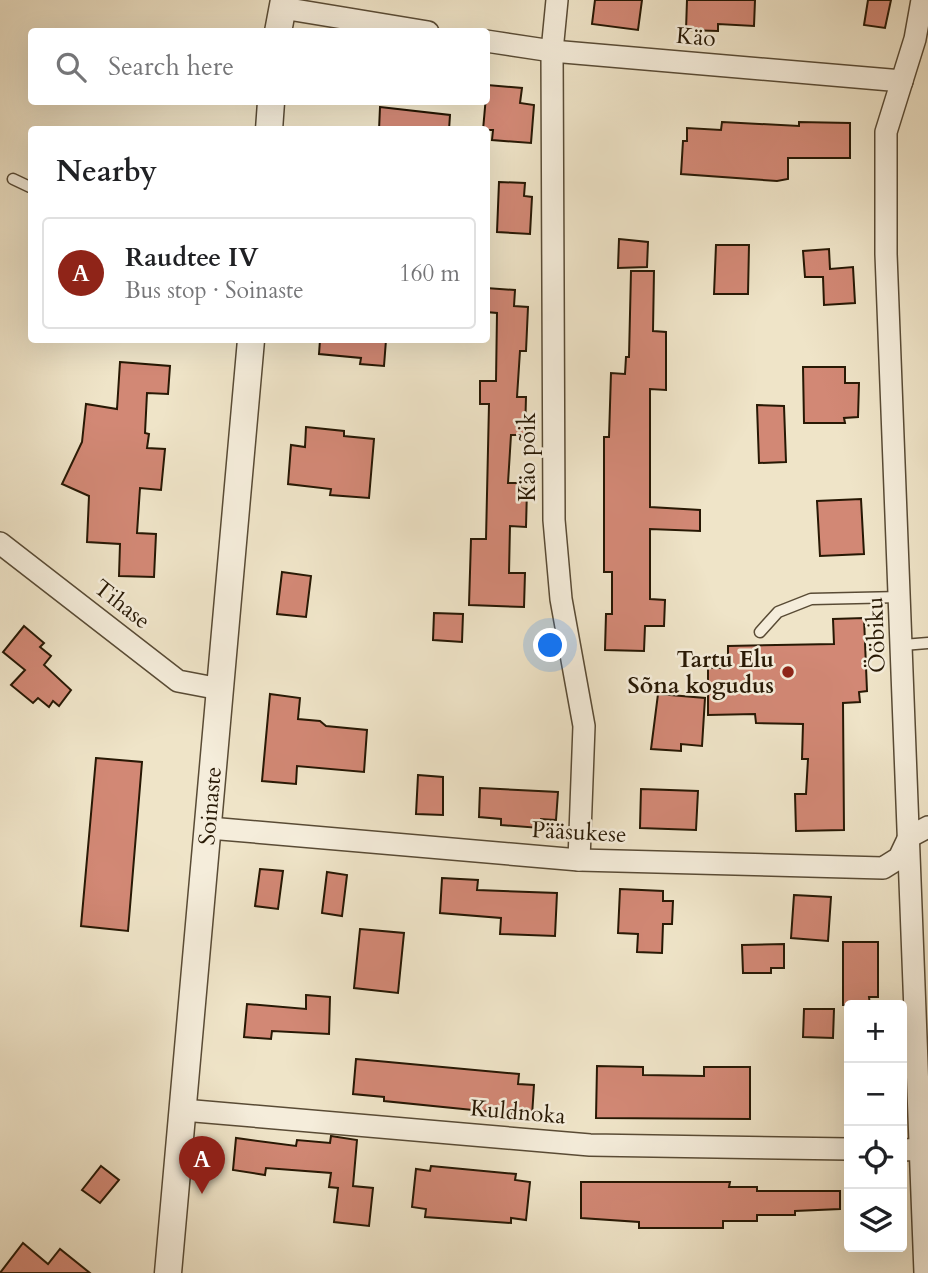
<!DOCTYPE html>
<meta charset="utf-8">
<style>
:root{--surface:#fff;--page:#f2f2f2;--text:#202124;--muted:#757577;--line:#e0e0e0;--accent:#8f2418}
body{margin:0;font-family:Cardo,serif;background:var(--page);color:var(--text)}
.controls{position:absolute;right:21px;bottom:21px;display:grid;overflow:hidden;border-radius:7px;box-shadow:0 7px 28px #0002}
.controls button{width:63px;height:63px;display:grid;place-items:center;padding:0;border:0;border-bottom:2px solid var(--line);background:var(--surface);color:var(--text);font:35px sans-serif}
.you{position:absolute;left:551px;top:646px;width:24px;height:24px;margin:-18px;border:5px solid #fff;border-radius:50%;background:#1a73e8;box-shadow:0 0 0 10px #1a73e833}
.badge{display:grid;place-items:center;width:46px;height:46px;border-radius:50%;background:var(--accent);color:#fff;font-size:23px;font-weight:700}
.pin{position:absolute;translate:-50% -58px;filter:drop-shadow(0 2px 4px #0008)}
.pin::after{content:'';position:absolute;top:37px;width:24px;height:21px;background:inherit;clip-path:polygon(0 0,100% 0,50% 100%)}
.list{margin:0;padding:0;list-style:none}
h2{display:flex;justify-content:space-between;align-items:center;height:91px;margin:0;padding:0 28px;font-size:30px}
h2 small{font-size:23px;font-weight:400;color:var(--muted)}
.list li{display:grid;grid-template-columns:46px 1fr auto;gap:21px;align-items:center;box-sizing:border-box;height:112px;margin:0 14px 14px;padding:0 14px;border:2px solid var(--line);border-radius:7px}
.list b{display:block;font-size:26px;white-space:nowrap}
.list p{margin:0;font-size:23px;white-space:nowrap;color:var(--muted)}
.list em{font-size:23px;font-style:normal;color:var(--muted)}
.icon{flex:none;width:38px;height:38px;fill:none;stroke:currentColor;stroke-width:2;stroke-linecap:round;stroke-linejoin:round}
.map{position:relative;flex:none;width:928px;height:1273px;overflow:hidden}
.search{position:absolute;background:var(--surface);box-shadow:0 7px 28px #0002;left:28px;top:28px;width:462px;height:77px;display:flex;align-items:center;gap:18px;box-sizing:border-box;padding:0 24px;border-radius:7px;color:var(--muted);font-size:26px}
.panel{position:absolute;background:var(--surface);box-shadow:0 7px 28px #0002;left:28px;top:126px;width:462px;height:217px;border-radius:7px}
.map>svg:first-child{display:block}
.building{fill:#d28875;stroke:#271804;stroke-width:2}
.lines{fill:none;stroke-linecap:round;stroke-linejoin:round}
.service-casing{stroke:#594b35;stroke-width:13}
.minor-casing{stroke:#594b35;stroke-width:24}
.tertiary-casing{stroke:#594b35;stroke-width:29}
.service{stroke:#f5eddb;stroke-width:10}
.minor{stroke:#f5eddb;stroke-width:21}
.tertiary{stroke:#f5eddb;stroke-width:26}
.poi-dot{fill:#8f2418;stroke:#f5eddb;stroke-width:2.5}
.labels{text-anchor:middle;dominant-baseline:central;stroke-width:5;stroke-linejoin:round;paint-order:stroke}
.street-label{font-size:23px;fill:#271804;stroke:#f5eddb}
.poi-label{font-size:23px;font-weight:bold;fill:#271804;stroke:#f5eddb;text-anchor:end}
</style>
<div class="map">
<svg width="928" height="1273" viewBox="0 0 928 1273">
<rect width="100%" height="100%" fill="#efe4c8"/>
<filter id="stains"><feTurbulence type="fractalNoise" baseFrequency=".00286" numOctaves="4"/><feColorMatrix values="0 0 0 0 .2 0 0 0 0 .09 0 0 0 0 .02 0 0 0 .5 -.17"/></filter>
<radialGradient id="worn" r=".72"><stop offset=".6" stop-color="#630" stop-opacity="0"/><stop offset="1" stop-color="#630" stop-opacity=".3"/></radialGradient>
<g class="building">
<polygon points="595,0 642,0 638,30 592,24"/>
<polygon points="687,0 755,0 754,26 718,24 718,31 686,30"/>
<polygon points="868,0 891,0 885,28 864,25"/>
<polygon points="487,85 522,88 520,103 534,105 531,143 492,140 493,130 483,130"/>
<polygon points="380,107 450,115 449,130 379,130"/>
<polygon points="722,122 799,126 799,122 850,123 850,158 788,158 788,179 777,181 681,174 683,141 687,141 687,128 721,130"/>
<polygon points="499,182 525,183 524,196 532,197 530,234 497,232"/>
<polygon points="619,239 648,242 647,267 618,268"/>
<polygon points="716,245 749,245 748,294 714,294"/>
<polygon points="829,249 830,269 853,267 855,303 824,305 823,277 805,277 803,251"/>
<polygon points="631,271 654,271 653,331 666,332 666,390 650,389 650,507 700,510 700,531 650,529 650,599 665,600 664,626 645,626 644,651 605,650 606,614 612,614 612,572 604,572 604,437 609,437 611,373 625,374 626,357 629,357"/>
<polygon points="486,288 515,290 514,306 528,307 526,351 520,351 517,397 526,397 525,435 511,435 508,483 521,483 520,488 527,489 526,527 510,526 509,573 525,573 524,607 469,605 471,539 486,539 489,404 480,404 480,381 496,381 497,313 486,312"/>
<polygon points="320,340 386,340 384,366 360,364 361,358 319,354"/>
<polygon points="120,362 170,366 168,394 147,393 145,433 149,434 147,448 165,449 161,490 140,488 137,533 156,534 154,577 119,576 120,544 87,542 89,496 62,484 82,442 86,404 117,409"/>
<polygon points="803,367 845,367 845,383 859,383 858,417 844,418 845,423 804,423"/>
<polygon points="757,405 784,406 786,462 759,463"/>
<polygon points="306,427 344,431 344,436 374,439 369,498 330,495 331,489 288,484 291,445 305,447"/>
<polygon points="861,499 864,554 820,556 817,501"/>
<polygon points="282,572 311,576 306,617 277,614"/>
<polygon points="434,613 463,614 462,642 433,640"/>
<polygon points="864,618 867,691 859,692 860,702 843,703 844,830 796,831 795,794 806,794 808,759 802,759 803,724 756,723 755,714 708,715 708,668 728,668 728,646 834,644 833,619"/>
<polygon points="24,626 44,643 40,647 51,656 44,665 71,690 59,706 53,701 49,707 38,698 33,703 11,685 25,670 3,652"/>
<polygon points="270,694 300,698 298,719 320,721 326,726 367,730 364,772 297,766 296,784 262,781"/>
<polygon points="658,694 705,698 702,746 681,744 681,751 651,749"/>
<polygon points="96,758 142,762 128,931 81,926"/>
<polygon points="418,775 443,777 443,815 416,814"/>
<polygon points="480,788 558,792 556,820 541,819 540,828 501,825 501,819 479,817"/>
<polygon points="641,789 698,791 696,830 640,828"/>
<polygon points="260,869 283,871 278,909 255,906"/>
<polygon points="327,872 347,875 342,916 322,913"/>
<polygon points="442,878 478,880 477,890 557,893 555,936 500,934 501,918 440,913"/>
<polygon points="620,889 663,891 663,901 673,901 672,924 663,924 662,953 637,952 638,934 618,933"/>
<polygon points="794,895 831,897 828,941 791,938"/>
<polygon points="360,929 404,933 398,993 354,988"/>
<polygon points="843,942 878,942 878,997 869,997 870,1005 843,1005"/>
<polygon points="784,944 784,968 771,968 771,973 743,973 742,945"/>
<polygon points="306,995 330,997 329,1034 272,1031 271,1039 244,1037 247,1004 306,1009"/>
<polygon points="804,1009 834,1009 833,1038 803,1037"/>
<polygon points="356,1059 519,1074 518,1084 534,1085 532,1116 384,1101 384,1097 353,1094"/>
<polygon points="597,1066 643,1067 643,1075 704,1076 704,1067 750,1067 750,1119 596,1118"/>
<polygon points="331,1136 357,1140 353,1186 373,1188 369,1226 334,1222 338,1188 329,1187 331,1173 266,1168 265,1175 233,1170 236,1138 296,1146 297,1140 330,1143"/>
<polygon points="101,1166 119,1180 100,1203 82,1190"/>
<polygon points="431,1166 516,1174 515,1180 530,1182 526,1220 511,1218 511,1223 425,1217 426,1209 412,1207 416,1169 430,1171"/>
<polygon points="581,1182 730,1182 729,1187 757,1187 757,1191 840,1191 840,1209 795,1211 795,1215 757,1215 757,1221 723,1221 723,1228 639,1228 639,1222 581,1218"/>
<polygon points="23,1243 48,1264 60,1249 90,1273 0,1273"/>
</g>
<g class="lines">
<defs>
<g id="service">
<polyline points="13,179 32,188"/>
<polyline points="760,632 778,612 811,599 901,597"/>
<polyline points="903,645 928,643"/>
</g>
<g id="minor">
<polyline points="557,0 552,51 554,520 561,599 584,726 579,860"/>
<polyline points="922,0 915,39 886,132 886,254 925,1273"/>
<polyline points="282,8 428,32"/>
<polyline points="486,41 552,51 902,81"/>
<polyline points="0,543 178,681 220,689"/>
<polyline points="209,828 579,860 883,868 899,858 909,837 928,827"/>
<polyline points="183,1110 590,1145 849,1149"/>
<polyline points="902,1150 928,1149"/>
</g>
<g id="tertiary">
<polyline points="278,32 284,0"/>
<polyline points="269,130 271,102"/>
<path id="s1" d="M168 1273 251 340"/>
</g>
</defs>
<use href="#service" class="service-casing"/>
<use href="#minor" class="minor-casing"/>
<use href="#tertiary" class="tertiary-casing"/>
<use href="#service" class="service"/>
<use href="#minor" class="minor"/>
<use href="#tertiary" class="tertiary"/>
</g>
<circle class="poi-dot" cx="788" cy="672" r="7"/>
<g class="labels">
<g class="street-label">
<text transform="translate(696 37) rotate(5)">Käo</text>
<text transform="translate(527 457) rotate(-90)">Käo põik</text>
<text transform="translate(122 604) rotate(38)">Tihase</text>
<text transform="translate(876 635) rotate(-92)">Ööbiku</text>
<text stroke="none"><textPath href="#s1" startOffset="469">Soinaste</textPath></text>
<text transform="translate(579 832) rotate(3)">Pääsukese</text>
<text transform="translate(518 1112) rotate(5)">Kuldnoka</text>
</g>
<g class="poi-label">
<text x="774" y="659">Tartu Elu<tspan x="774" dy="26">Sõna kogudus</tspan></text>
</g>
</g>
<rect width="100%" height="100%" filter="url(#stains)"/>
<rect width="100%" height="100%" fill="url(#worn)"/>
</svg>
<div class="controls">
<button>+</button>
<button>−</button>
<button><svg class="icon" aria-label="locate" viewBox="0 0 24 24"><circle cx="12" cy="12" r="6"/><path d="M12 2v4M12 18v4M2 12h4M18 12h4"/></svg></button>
<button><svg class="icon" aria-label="layers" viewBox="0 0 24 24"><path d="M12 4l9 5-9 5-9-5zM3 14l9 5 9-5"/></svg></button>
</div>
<div class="you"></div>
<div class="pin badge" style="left:202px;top:1194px">A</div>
<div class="search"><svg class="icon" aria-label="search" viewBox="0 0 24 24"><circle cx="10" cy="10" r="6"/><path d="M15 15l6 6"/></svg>Search here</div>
<section class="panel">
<h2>Nearby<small></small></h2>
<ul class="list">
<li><span class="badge">A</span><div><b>Raudtee IV</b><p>Bus stop · Soinaste</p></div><em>160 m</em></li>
</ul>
</section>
</div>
